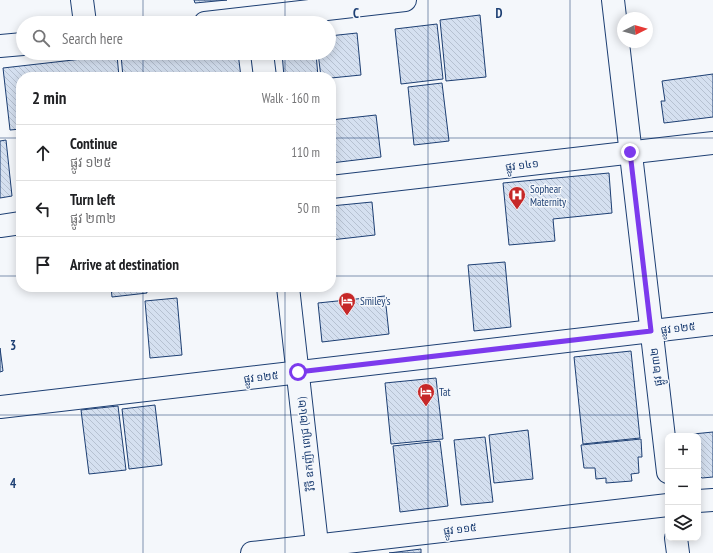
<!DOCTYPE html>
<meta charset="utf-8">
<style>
:root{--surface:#fff;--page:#f6f6f6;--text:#202124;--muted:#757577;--line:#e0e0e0}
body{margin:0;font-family:"PT Sans Narrow","Noto Sans Khmer",sans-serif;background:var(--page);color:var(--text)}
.controls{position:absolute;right:12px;bottom:12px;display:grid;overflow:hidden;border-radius:8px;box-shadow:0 2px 10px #0003}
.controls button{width:36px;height:36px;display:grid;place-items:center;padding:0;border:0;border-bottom:1px solid var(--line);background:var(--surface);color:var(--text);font:20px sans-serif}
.compass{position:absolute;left:617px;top:12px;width:36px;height:36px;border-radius:50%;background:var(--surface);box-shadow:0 2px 10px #0003;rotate:85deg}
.stop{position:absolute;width:12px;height:12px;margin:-9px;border:3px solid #7c3aed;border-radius:50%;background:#fff}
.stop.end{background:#7c3aed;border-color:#fff;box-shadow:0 1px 4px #0008}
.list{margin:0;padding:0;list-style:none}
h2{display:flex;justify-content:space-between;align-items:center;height:52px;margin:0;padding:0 16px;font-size:17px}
h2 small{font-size:13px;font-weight:400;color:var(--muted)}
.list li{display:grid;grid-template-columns:26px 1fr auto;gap:12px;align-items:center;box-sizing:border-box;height:56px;padding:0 16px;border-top:1px solid var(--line)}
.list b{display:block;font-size:15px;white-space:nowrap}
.list p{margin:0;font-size:13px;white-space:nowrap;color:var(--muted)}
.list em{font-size:13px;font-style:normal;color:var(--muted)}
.icon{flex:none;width:22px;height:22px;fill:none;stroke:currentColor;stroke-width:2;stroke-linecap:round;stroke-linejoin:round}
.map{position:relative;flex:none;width:713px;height:553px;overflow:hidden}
.search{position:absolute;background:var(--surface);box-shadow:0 2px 10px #0003;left:16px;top:16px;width:320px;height:44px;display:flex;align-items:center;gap:10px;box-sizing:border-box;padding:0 14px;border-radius:22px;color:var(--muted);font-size:15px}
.panel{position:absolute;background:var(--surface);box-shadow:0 2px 10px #0003;left:16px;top:72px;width:320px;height:220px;border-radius:16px}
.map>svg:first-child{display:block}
.building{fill:url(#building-back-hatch);stroke:#1d3f73}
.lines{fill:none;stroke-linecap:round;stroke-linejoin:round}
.minor-casing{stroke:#1d3f73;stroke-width:24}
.minor{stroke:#f4f7fb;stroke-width:22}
.route{stroke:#7c3aed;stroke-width:5}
.grid{fill:none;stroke:#1d3f73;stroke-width:1;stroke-opacity:0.55}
.labels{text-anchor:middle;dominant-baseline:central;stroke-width:3;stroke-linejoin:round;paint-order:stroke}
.street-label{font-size:11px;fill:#1d3f73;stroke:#f4f7fb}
.poi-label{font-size:11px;fill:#1d3f73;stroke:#f4f7fb;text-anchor:start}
.grid-label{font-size:13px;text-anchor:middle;font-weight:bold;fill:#1d3f73;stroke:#f4f7fb;stroke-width:3;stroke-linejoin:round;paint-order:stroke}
</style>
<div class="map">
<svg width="713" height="553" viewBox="0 0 713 553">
<defs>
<pattern id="building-back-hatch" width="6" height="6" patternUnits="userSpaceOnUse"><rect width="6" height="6" fill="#d5e0f0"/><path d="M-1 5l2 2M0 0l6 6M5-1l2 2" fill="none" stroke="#b6c1d1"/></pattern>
</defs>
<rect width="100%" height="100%" fill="#f4f7fb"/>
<g class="building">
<polygon points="194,0 227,0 195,3"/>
<polygon points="480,15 486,77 446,81 440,20"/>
<polygon points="437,24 443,79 401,84 395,29"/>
<polygon points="357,33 361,75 331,78 321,77 318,53 329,53 329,36"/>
<polygon points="144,53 238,53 241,77 123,77 121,55"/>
<polygon points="282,53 316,53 318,77 284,77"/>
<polygon points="117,55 119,77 21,77 21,129 10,130 3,68"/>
<polygon points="713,74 713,117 664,123 661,101 665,101 662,81"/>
<polygon points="442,83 449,141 414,145 408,87"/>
<polygon points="376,115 381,157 331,163 331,120"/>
<polygon points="6,140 12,196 0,198 0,141"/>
<polygon points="609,173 612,213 553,219 555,241 509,245 503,183"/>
<polygon points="372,202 375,235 331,240 331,206"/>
<polygon points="505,262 511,327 474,331 468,265"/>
<polygon points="111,287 146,287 147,293 112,297"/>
<polygon points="385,296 389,334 322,342 318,303"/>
<polygon points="177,298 182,355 150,358 145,301"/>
<polygon points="0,348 3,371 0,372"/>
<polygon points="631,351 640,438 583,444 574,357"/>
<polygon points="436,378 443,439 391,444 385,383"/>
<polygon points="155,405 162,465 129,469 122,409"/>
<polygon points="118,406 126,470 89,474 81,410"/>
<polygon points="528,430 533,479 494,483 489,435"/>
<polygon points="713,432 713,477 702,478 698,475 698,436 683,435"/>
<polygon points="485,437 493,502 461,505 454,440"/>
<polygon points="641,439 642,457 638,457 639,473 631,474 632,481 606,483 606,478 596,479 595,468 584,468 581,445"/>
<polygon points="440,441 448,506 400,512 393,446"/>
<polygon points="421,549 421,553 389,553"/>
</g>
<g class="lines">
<defs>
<g id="minor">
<polyline points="82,0 85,23"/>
<polyline points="613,0 668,472"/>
<polyline points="205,23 405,0"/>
<polyline points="0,46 23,44"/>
<polyline points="262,53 265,77"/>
<polyline points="331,187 713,143"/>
<polyline points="0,226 21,223"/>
<polyline points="288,287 318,553"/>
<polyline points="0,407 713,324"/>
<polyline points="698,501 713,500"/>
<polyline points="676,538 678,553"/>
<polyline points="252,553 668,505"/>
</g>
</defs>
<use href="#minor" class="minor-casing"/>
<use href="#minor" class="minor"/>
</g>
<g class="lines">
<polyline class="route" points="298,372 651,331 630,152"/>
</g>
<path class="grid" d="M143 0V23M285 0V23M428 0V553M570 0V553M143 53V77M285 53V77M0 138H21M331 138H713M0 276H21M331 276H713M143 287V553M285 287V553M0 415H713"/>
<defs>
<symbol id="hospital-pin" viewBox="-11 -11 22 30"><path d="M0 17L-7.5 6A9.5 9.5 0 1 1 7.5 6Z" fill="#c62828" stroke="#f4f7fb"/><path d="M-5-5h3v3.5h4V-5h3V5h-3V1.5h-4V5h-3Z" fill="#fff"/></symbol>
<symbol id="hotel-pin" viewBox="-11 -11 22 30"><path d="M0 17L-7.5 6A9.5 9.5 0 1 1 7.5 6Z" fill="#c62828" stroke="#f4f7fb"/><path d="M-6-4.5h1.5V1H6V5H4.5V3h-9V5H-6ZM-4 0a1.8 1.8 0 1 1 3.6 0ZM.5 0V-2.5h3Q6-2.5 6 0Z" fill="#fff"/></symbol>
</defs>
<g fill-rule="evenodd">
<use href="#hospital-pin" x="507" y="185" width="20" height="27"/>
<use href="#hotel-pin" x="337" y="291" width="20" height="27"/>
<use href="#hotel-pin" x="416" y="382" width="20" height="27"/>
</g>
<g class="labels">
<g class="street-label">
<text transform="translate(522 165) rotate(-7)">ផ្លូវ ១៤១</text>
<text transform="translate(678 328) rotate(-7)">ផ្លូវ ១២៥</text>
<text transform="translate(656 367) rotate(-97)">ផ្លូវ ២៣២</text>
<text transform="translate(261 377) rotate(-7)">ផ្លូវ ១២៥</text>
<text transform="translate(306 444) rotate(-96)">វិថី ឧកញ៉ា ពេជ្រ (២៤២)</text>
<text transform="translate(460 529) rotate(-7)">ផ្លូវ ១១៥</text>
</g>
<g class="poi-label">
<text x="530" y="189">Sophear<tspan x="530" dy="13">Maternity</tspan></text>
<text x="360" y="301">Smiley's</text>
<text x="439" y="392">Tat</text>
</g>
</g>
<g class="grid-label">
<text x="356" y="18">C</text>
<text x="499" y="18">D</text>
<text x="13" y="350">3</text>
<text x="13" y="488">4</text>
</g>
</svg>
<div class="controls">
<button>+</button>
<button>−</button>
<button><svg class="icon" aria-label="layers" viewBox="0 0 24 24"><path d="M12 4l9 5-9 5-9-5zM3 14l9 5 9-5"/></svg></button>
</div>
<svg class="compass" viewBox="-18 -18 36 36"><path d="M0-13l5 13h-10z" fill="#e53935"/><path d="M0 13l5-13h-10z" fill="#757577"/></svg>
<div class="stop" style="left:298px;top:372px"></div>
<div class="stop end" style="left:630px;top:152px"></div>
<div class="search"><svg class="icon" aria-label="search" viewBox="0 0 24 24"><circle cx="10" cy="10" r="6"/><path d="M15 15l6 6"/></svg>Search here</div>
<section class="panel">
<h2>2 min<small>Walk · 160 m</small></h2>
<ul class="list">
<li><svg class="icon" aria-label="ahead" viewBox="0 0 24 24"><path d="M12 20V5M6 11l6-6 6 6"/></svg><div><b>Continue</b><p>ផ្លូវ ១២៥</p></div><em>110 m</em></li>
<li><svg class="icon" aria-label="left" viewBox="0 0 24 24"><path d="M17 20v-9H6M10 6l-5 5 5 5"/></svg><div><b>Turn left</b><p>ផ្លូវ ២៣២</p></div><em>50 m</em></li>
<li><svg class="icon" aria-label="arrive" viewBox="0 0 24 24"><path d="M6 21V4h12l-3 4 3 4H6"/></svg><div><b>Arrive at destination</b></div></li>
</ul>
</section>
</div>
